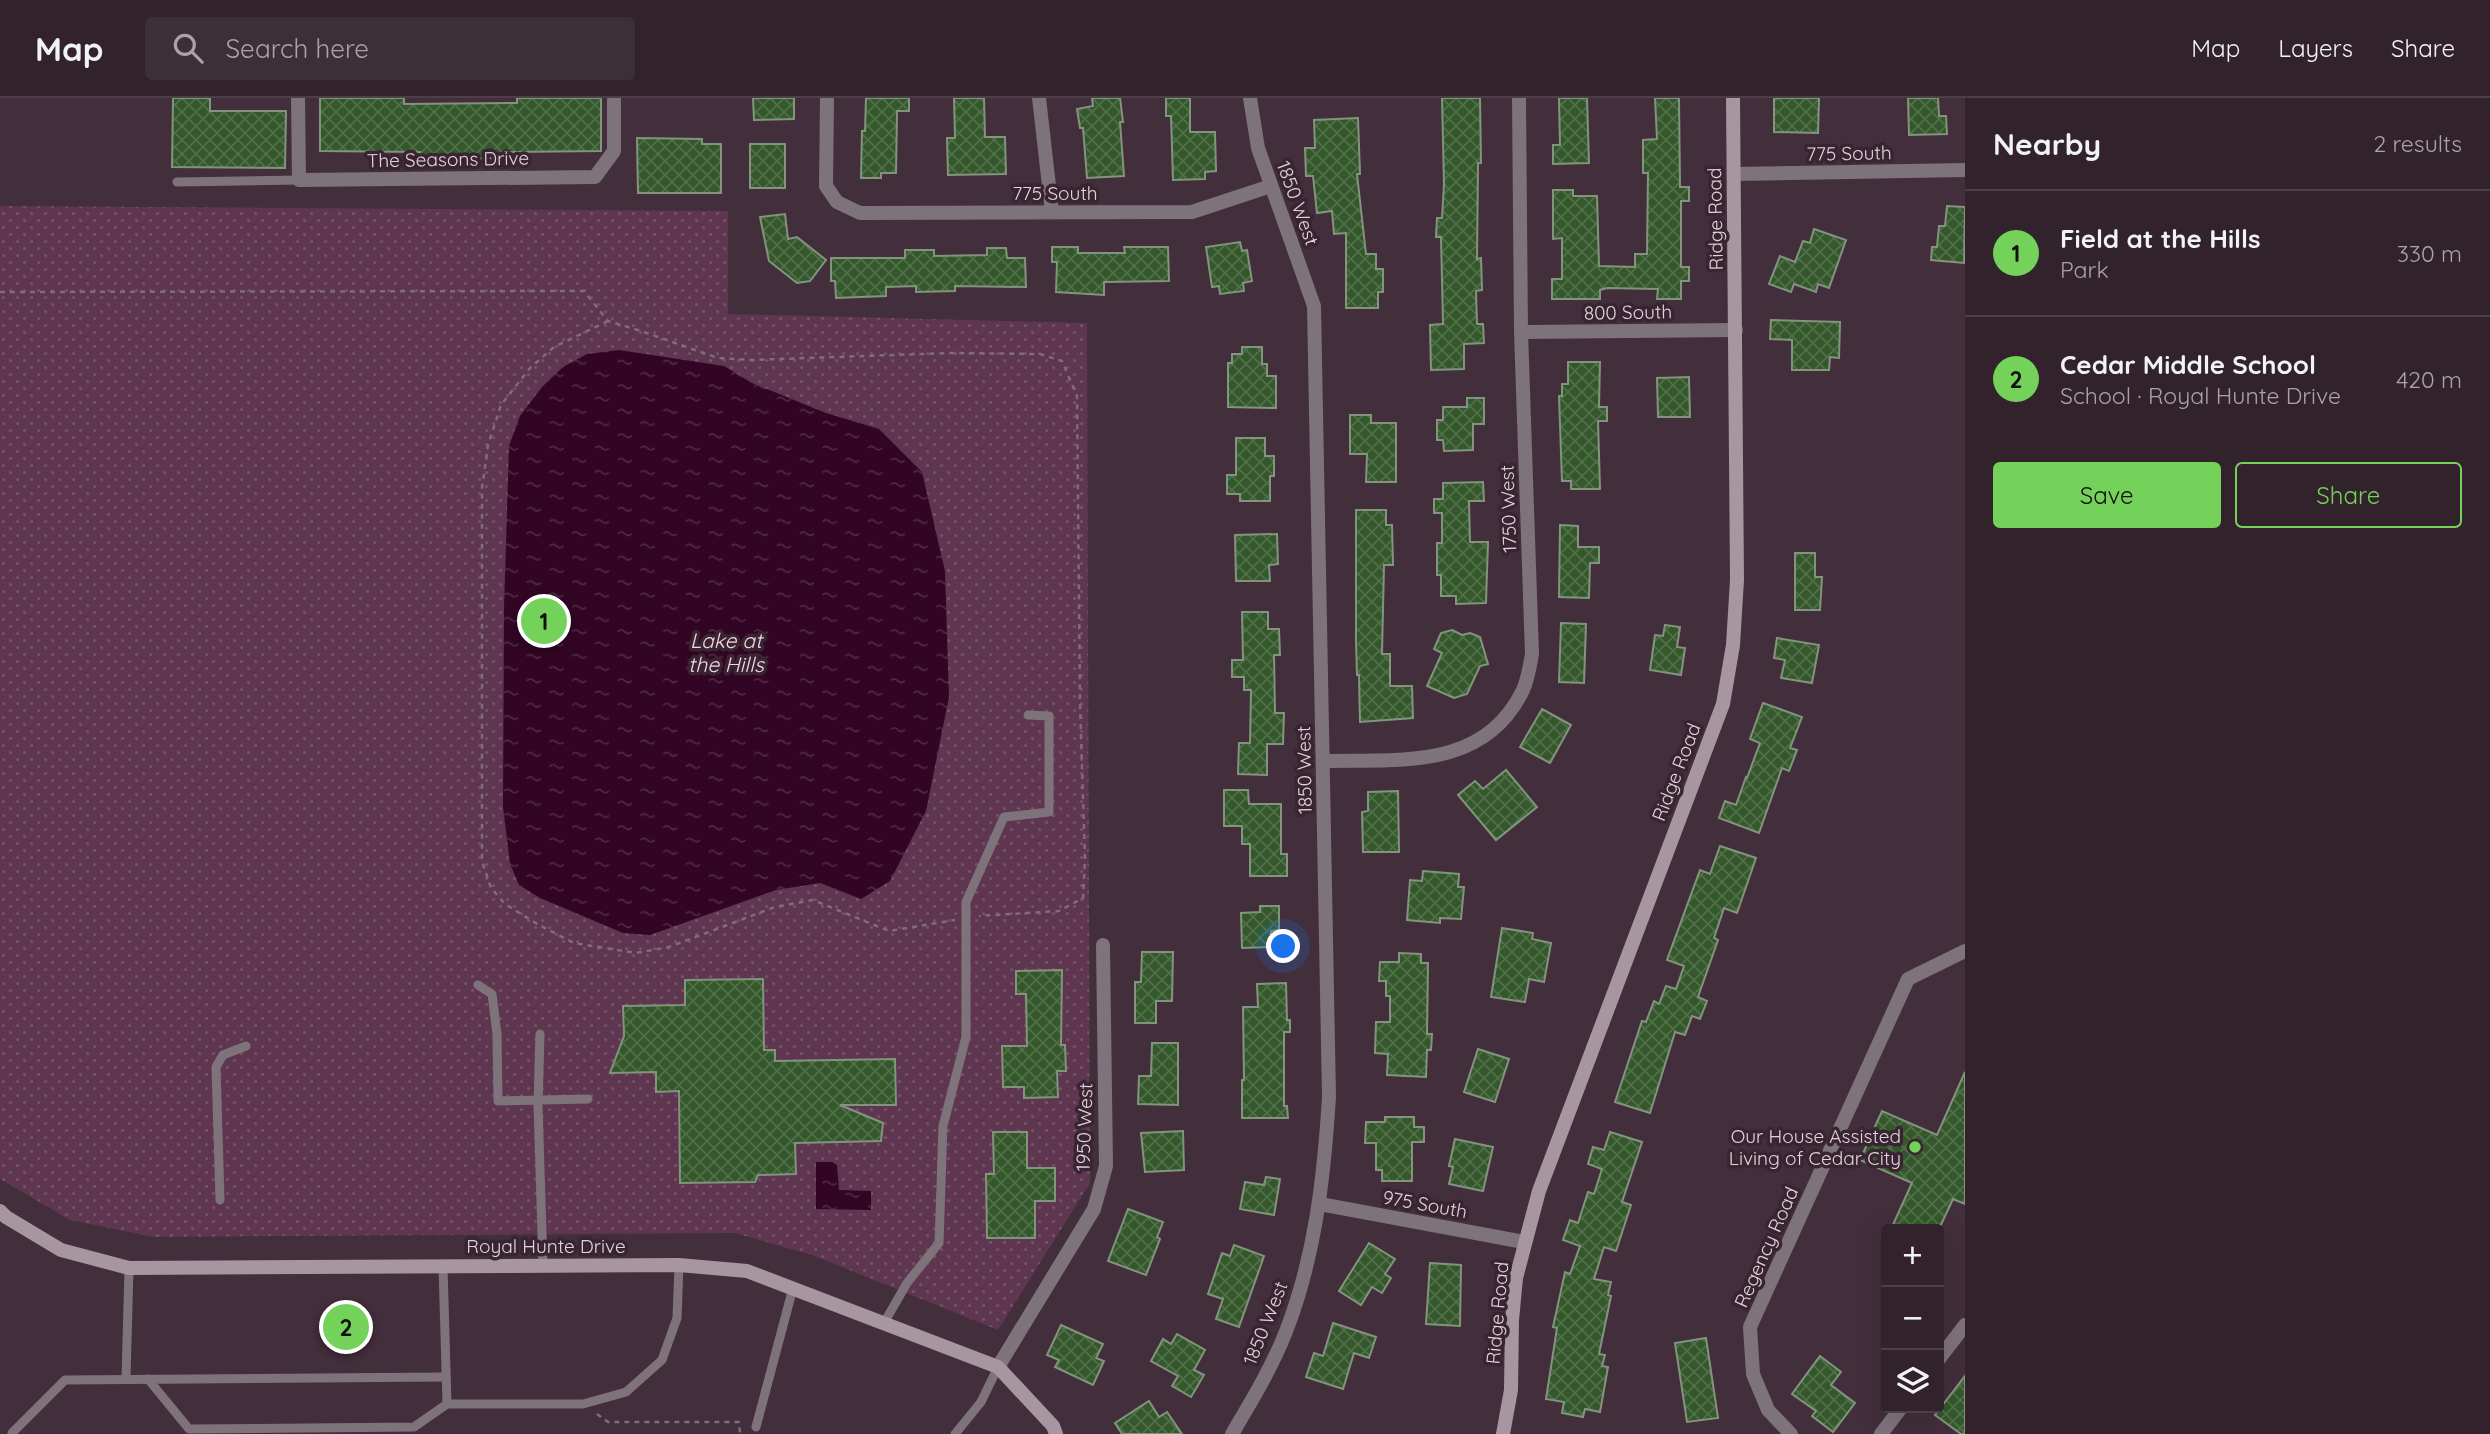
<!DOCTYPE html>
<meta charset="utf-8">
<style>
:root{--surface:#32222c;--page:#3d2f38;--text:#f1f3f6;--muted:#a8a4a9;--line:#4d3f48;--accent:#74d25b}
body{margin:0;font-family:Quicksand,sans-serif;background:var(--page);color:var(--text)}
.controls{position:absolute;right:21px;bottom:21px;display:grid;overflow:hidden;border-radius:7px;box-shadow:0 7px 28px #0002}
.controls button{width:63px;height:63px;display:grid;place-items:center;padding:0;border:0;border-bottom:2px solid var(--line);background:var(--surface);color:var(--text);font:35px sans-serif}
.you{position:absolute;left:1284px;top:849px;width:24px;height:24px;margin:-18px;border:5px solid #fff;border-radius:50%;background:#1a73e8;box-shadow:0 0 0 10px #1a73e833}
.badge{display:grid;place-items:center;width:46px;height:46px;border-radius:50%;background:var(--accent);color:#111;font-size:23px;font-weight:700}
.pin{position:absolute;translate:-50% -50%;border:4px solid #fff;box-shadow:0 2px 7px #0006}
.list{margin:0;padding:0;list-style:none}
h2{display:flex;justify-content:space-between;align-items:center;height:91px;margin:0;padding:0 28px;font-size:30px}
h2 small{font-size:23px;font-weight:400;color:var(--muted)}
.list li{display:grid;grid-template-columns:46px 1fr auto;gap:21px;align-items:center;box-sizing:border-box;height:126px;padding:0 28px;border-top:2px solid var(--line)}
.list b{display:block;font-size:26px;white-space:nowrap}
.list p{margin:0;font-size:23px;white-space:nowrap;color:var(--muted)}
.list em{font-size:23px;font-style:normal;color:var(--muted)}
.actions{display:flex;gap:14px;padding:21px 28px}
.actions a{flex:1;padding:16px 0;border:2px solid var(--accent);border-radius:7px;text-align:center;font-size:24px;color:var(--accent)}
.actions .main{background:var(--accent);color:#111}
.icon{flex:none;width:38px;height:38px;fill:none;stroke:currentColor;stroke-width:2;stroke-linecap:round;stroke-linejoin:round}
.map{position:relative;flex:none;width:1965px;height:1336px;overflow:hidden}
header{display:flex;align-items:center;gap:42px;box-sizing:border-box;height:98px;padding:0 35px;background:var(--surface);border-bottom:2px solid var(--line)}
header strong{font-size:33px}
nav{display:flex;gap:38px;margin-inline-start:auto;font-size:24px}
.search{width:490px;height:63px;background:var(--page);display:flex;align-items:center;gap:18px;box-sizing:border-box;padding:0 24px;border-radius:7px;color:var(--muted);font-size:26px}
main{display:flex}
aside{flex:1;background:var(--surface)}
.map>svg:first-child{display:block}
.park{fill:url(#park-dots)}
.water{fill:url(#water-ripples)}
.building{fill:url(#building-cross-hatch);stroke:#82947e;stroke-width:2}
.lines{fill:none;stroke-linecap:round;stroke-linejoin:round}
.path{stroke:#7f6d78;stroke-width:2.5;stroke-dasharray:5 5;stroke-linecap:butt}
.lane{stroke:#7e737a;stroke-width:9}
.street{stroke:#7e737a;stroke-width:14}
.secondary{stroke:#a795a0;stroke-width:14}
.poi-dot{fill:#74d25b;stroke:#392431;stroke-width:2.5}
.labels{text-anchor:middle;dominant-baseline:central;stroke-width:7;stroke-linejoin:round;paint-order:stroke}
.street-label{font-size:19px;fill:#e1d4dc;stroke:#392431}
.poi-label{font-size:19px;fill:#e1d4dc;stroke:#392431;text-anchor:end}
.water-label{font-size:21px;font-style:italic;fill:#f5d4e7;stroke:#392431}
</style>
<header>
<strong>Map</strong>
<div class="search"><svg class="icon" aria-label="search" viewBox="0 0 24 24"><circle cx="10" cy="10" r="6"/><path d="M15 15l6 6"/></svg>Search here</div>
<nav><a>Map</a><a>Layers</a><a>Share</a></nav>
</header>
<main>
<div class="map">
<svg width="1965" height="1336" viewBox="0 0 1965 1336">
<defs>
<pattern id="park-dots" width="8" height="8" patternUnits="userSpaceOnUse" patternTransform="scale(1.75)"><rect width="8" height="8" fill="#5e364f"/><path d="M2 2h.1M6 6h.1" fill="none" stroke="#755268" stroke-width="1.8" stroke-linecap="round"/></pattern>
<pattern id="water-ripples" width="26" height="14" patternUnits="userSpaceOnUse" patternTransform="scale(1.75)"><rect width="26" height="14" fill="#320525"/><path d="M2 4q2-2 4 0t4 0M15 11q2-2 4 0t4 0" fill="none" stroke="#4f2944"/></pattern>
<pattern id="building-cross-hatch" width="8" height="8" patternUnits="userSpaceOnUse" patternTransform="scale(1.75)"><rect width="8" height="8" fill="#34582b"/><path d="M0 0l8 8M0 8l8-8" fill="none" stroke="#516f49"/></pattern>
</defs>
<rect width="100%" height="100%" fill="#432e3b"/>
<polygon class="park" points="0,108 728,113 728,216 1087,225 1090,1085 998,1232 812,1157 735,1135 154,1139 70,1122 0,1081"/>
<g class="water">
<polygon points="619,252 724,268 752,285 826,315 879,331 922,374 945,473 949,599 926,713 890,783 861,801 820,785 776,792 650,837 623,835 540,800 519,787 510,766 503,709 504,510 509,348 520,318 542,289 563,269 587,256"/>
<polygon points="816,1064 832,1064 837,1067 839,1092 871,1093 871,1112 816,1111"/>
</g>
<g class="building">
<polygon points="173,0 210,0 210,13 286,13 285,70 172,69"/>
<polygon points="320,0 404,0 404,6 517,5 517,0 601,0 601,53 504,54 504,60 420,61 420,54 320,53"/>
<polygon points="753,0 794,0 794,21 754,22"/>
<polygon points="866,0 909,0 909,13 897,13 896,75 881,75 881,80 861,80 862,33 865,33"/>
<polygon points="954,0 984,0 985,39 1005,39 1006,76 948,77 947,40 955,40"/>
<polygon points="1092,0 1120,0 1123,24 1120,24 1124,78 1087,80 1083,30 1080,30 1077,11 1093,8"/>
<polygon points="1166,0 1190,0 1190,34 1215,34 1216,73 1205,74 1205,81 1173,82 1171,18 1166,18"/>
<polygon points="1442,0 1480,0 1481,65 1478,65 1477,161 1481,160 1482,192 1476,193 1477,226 1483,226 1484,245 1464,246 1464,271 1431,272 1430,227 1443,226 1441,139 1436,139 1437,120 1442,120 1444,86"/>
<polygon points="1559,0 1587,0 1589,65 1553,66 1553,47 1560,47"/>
<polygon points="1655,0 1679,0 1680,89 1689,89 1689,103 1681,103 1681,169 1689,169 1689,183 1681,183 1681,201 1657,201 1658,191 1607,190 1600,192 1600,201 1552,201 1552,181 1562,181 1562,140 1553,141 1553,92 1573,92 1573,98 1597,98 1599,168 1635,169 1635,156 1647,156 1648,75 1643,75 1643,42 1657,41"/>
<polygon points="1774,0 1819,0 1818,35 1774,34"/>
<polygon points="1908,0 1938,0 1939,18 1946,18 1947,36 1909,37"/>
<polygon points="1358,20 1360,76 1357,76 1366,156 1376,156 1376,171 1383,171 1383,194 1378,194 1378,210 1346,210 1346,135 1334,136 1332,113 1317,115 1313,78 1306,78 1305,50 1315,50 1314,22"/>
<polygon points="637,40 702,41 702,46 721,46 721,95 638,95"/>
<rect x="750" y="46" width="35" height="44"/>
<polygon points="1947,108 1965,109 1964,165 1931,162 1932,149 1937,149 1939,128 1945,128"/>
<polygon points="785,116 788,141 797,139 826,162 810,183 797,185 769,163 760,119"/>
<polygon points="1814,131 1846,142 1829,190 1818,186 1816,194 1794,186 1791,194 1769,186 1780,158 1795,164 1803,143 1810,145"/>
<polygon points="1240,144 1242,153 1247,152 1252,183 1243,185 1244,193 1220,196 1219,188 1212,189 1206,149"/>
<polygon points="1052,149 1078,149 1078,155 1125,155 1124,149 1168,149 1169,183 1104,184 1104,197 1056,194 1057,164 1052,164"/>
<polygon points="987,150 1006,150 1007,160 1025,160 1026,189 955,188 955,193 916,194 916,188 886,189 886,198 836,200 835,183 831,183 831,160 905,160 905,152 934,152 934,158 987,157"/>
<polygon points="1771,222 1840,224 1839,260 1830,259 1829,272 1792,272 1792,242 1770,241"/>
<polygon points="1242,249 1262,249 1262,266 1267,266 1267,278 1276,278 1276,310 1228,309 1228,265 1232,265 1232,256 1242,256"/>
<polygon points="1568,264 1600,264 1599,309 1607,309 1607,323 1598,323 1600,391 1571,391 1571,383 1562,383 1559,298 1562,298 1562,286 1568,286"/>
<polygon points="1689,279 1690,319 1658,319 1657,280"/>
<polygon points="1467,300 1484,300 1484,326 1473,326 1473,352 1444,353 1443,342 1437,342 1437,322 1443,322 1443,309 1467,309"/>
<polygon points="1350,317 1371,317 1371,325 1396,325 1396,384 1366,384 1367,356 1350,356"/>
<polygon points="1236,340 1265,340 1265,358 1274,358 1274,378 1270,378 1270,403 1240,403 1240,396 1227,396 1227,377 1236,377"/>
<polygon points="1483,384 1484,403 1469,403 1470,444 1488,444 1486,505 1456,506 1456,498 1441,498 1441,477 1437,477 1437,445 1442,445 1442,415 1434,415 1434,401 1443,401 1443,385"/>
<polygon points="1356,412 1386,412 1386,427 1392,427 1393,467 1384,467 1382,556 1390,556 1390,588 1412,588 1413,620 1360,624 1359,577 1357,577 1356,544"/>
<polygon points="1560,427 1578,428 1578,449 1599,449 1599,465 1590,465 1589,500 1559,499"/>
<polygon points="1277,436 1278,466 1269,467 1270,483 1236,483 1235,437"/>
<polygon points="1795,455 1815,455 1815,479 1822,479 1820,512 1795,512"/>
<polygon points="1242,514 1268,514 1268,531 1279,531 1280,557 1274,557 1275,615 1284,615 1283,646 1267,646 1267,677 1238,676 1239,645 1250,645 1251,592 1244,592 1244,579 1232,579 1232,562 1243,562"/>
<polygon points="1561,525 1586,526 1584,585 1559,584"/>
<polygon points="1665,527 1680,529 1677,549 1685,550 1681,577 1650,572 1655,537 1663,538"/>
<polygon points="1452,532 1462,537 1470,535 1480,539 1488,566 1480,568 1467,596 1454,600 1427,588 1442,555 1434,551 1441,535"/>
<polygon points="1777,540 1819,547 1812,585 1781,580 1785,562 1774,560"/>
<polygon points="1763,605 1802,619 1790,650 1797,652 1789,673 1782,670 1759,735 1719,720 1725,703 1736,707 1746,679 1747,680 1760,645 1750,641"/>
<polygon points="1542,611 1571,627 1550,665 1520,649"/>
<polygon points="1506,672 1537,709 1496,742 1458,697 1475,683 1483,691"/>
<polygon points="1224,692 1248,692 1249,706 1281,706 1281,756 1287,756 1287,778 1250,778 1250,746 1242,746 1242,728 1224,728"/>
<polygon points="1398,693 1399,754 1363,754 1362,714 1368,713 1368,694"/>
<polygon points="1720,748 1756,760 1737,815 1724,810 1714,840 1718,842 1698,899 1707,903 1700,921 1692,918 1685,937 1675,934 1650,1015 1615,1004 1642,923 1646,924 1654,903 1659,906 1666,888 1676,891 1684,868 1667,862 1700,772 1710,776"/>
<polygon points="1423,773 1459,776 1458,789 1464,789 1461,821 1440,820 1440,825 1407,822 1410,782 1422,783"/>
<polygon points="1260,808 1279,808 1279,832 1271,833 1271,849 1242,850 1241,815 1260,814"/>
<polygon points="1502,830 1533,835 1532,841 1551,845 1544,884 1529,881 1525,904 1491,899"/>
<polygon points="1142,854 1173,854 1172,903 1156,903 1156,925 1135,925 1135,884 1141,884"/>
<polygon points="1399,855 1421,856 1421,865 1428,865 1427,936 1432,936 1431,952 1427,952 1426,979 1387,977 1388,956 1375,955 1376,924 1390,924 1390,898 1386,898 1386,883 1379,883 1380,864 1399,864"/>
<polygon points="1062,872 1061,947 1065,947 1066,973 1057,973 1058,999 1024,1000 1024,989 1003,989 1002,948 1027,948 1026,896 1016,896 1016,873"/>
<polygon points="763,881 764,952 775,952 775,963 895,961 896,1007 840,1007 883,1025 881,1043 795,1045 796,1076 758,1077 755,1084 680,1085 679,993 656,994 656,974 610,975 624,938 623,908 685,907 685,882"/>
<polygon points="1286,885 1287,922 1290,922 1290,934 1284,934 1284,1008 1287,1008 1288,1020 1242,1020 1242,982 1244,982 1243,909 1258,909 1257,886"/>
<polygon points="1152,945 1178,945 1178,1007 1138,1006 1139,978 1151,978"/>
<polygon points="1478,951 1509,961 1495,1004 1464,994"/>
<polygon points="1965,974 1965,1106 1953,1101 1939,1131 1891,1131 1912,1085 1860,1062 1882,1013 1937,1037"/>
<polygon points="1385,1019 1414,1019 1414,1029 1424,1029 1424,1044 1412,1044 1412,1083 1382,1083 1382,1072 1376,1072 1376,1045 1365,1045 1366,1024 1385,1024"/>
<polygon points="1183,1033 1184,1072 1145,1074 1141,1035"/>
<polygon points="993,1034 1027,1034 1027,1070 1055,1070 1055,1103 1035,1103 1035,1140 987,1140 986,1076 994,1076"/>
<polygon points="1610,1034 1642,1044 1622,1104 1631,1107 1616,1153 1604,1149 1594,1181 1611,1184 1608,1197 1611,1198 1599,1256 1605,1257 1602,1268 1608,1269 1600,1314 1585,1311 1583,1319 1562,1315 1564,1304 1546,1301 1557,1230 1553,1229 1565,1174 1570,1176 1580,1148 1563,1142 1570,1122 1578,1125 1588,1094 1594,1096 1602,1071 1588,1066 1593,1049 1604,1052"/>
<polygon points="1455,1041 1493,1049 1483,1093 1449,1086 1453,1069 1449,1068"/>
<polygon points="1266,1079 1280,1081 1274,1117 1240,1111 1245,1084 1264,1087"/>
<polygon points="1128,1111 1163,1124 1157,1139 1160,1141 1146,1177 1108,1163"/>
<polygon points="1369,1145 1395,1161 1385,1176 1391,1180 1382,1195 1372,1189 1361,1207 1339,1193"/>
<polygon points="1234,1147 1264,1158 1239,1229 1216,1221 1223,1201 1208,1196 1222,1155 1230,1158"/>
<polygon points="1430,1165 1461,1167 1460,1228 1426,1226"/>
<polygon points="1333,1225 1376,1239 1369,1260 1354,1255 1343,1291 1306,1279 1314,1255 1323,1258"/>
<polygon points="1061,1227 1103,1246 1096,1260 1104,1263 1093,1287 1055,1269 1059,1262 1047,1257"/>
<polygon points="1177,1236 1205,1252 1194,1272 1204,1277 1191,1299 1172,1288 1178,1278 1151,1263 1163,1241 1171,1246"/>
<polygon points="1706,1240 1718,1320 1687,1324 1675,1245"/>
<polygon points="1820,1258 1841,1274 1831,1287 1855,1305 1833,1334 1812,1318 1816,1313 1792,1296"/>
<polygon points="1965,1278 1965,1336 1961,1336 1935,1317"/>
<polygon points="1149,1303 1159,1319 1167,1314 1182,1336 1122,1336 1115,1325"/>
</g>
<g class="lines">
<g class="path">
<polyline points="0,194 584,193 608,223 641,233 718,260 751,262 950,255 1040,256 1062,263 1077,298 1080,607 1085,760 1083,800 1059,813 979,818"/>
<polyline points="608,223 554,249 530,270 501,307 488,347 482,390 482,763 491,790 505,806 539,827 574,845 636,855 669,849 775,809 813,802 889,833 955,822"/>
<polyline points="597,1316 608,1324 739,1324 740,1336"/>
</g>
<g class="lane">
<polyline points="177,84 299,82"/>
<polyline points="478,887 492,896 497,936 498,1003 588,1001"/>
<polyline points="540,936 538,1007 543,1167"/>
<polyline points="220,1102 216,969 223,957 246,948"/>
<polyline points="884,1225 907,1185 939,1145 943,1028 966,939 966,804 1004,719 1049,714 1049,618 1028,617"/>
<polyline points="126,1280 129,1170"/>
<polyline points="148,1281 189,1331 414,1329 447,1306 443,1168"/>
<polyline points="447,1306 583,1306 626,1294 662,1262 677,1220 679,1167"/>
<polyline points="756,1329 793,1190"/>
<polyline points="12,1335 65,1282 445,1279"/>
<polyline points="955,1336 981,1304 998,1269"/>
</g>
<g class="street">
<polyline points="298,0 299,82 595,79 614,53 614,0"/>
<polyline points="827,0 826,88 837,104 860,115 1192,114 1271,88"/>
<polyline points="1039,0 1052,114"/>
<polyline points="1734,76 1965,72"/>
<polyline points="1521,234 1736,232"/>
<path d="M1323 663C1399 661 1484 673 1523 592 1528 581 1530 567 1532 556L1521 234 1519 0"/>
<polyline points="1320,1106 1524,1144"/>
<polyline points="1939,1261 1965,1227"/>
<polyline points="998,1269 1094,1111 1106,1068 1103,847"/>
<path d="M1232 1336C1251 1304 1271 1271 1285 1236 1315 1160 1324 1080 1329 999L1314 208 1258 50 1250 0"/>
<polyline points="1791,1336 1768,1312 1753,1276 1750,1229 1908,881 1965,853"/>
<polyline points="1881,1336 1901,1310"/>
</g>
<g class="secondary">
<polyline points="0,1113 6,1119 61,1152 129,1170 679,1167 747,1173 998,1269 1053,1328 1056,1336"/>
<polyline points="1503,1336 1511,1292 1512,1222 1516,1180 1539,1093 1723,606 1733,547 1737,482 1733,0"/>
</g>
</g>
<circle class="poi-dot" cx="1915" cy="1049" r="7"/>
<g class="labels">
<g class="street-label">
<text transform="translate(1849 55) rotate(-1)">775 South</text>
<text transform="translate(448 61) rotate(-1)">The Seasons Drive</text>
<text x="1055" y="95">775 South</text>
<text transform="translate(1298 105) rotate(70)">1850 West</text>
<text transform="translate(1715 121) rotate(-91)">Ridge Road</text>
<text transform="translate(1628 214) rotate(-1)">800 South</text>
<text transform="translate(1508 411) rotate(-92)">1750 West</text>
<text transform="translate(1304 672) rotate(-91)">1850 West</text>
<text transform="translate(1676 674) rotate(-69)">Ridge Road</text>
<text transform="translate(1084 1029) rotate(-88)">1950 West</text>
<text transform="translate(1425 1106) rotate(10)">975 South</text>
<text x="546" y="1148">Royal Hunte Drive</text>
<text transform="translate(1766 1149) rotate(-66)">Regency Road</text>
<text transform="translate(1497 1215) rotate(-85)">Ridge Road</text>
<text transform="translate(1265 1225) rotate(-68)">1850 West</text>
</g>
<g class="poi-label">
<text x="1901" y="1038">Our House Assisted<tspan x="1901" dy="22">Living of Cedar City</tspan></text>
</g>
<g class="water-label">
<text x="726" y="542">Lake at<tspan x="726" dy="24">the Hills</tspan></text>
</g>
</g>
</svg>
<div class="controls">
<button>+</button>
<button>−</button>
<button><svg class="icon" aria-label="layers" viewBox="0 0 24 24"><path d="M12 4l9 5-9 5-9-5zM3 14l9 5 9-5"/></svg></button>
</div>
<div class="you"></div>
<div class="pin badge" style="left:544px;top:523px">1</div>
<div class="pin badge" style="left:346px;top:1229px">2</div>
</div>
<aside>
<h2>Nearby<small>2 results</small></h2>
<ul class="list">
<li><span class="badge">1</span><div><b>Field at the Hills</b><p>Park</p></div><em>330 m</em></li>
<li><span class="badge">2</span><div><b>Cedar Middle School</b><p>School · Royal Hunte Drive</p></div><em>420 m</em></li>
</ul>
<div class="actions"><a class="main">Save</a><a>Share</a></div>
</aside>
</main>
